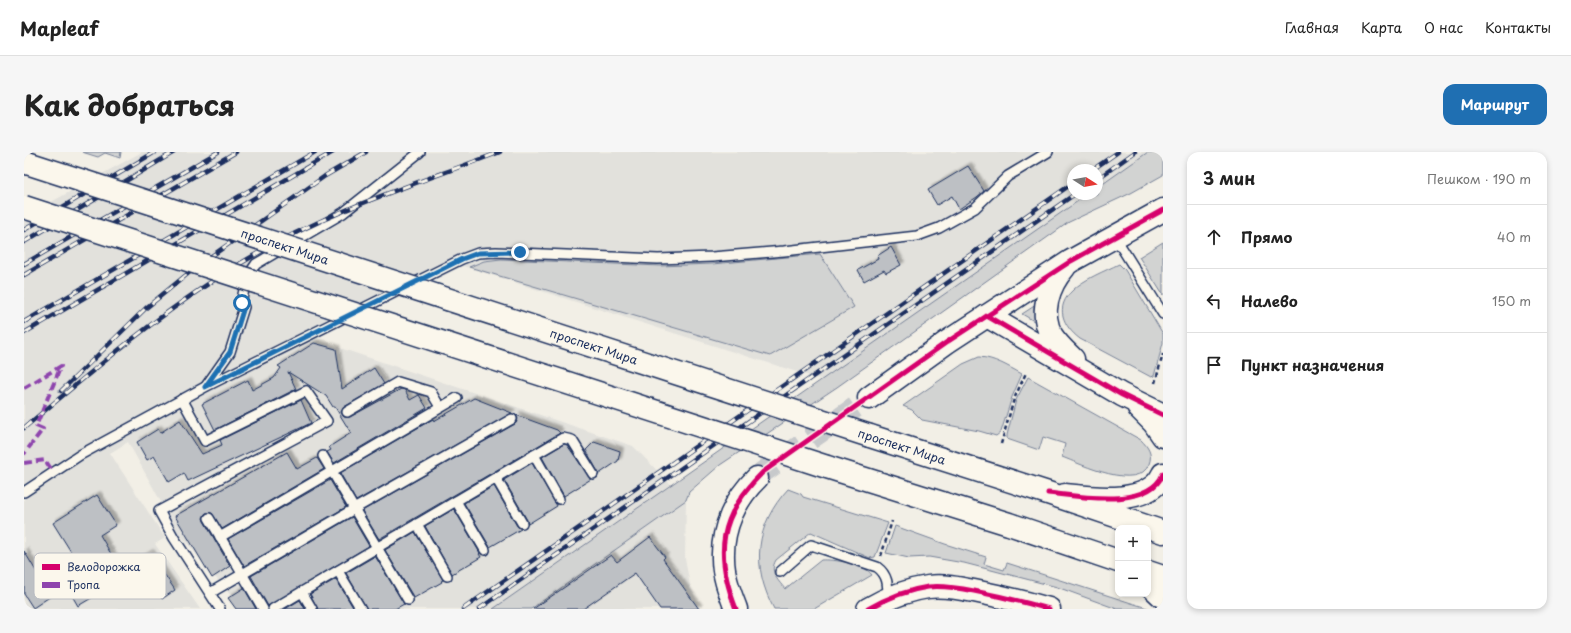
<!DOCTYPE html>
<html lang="ru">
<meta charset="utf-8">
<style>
:root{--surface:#fff;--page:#f6f6f6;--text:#222;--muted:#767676;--line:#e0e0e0;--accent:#1f6fb2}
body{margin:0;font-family:"Playpen Sans",sans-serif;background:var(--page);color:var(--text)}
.controls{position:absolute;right:12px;bottom:12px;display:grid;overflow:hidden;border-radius:8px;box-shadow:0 2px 6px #0003}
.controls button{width:36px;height:36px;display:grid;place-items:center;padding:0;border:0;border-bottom:1px solid var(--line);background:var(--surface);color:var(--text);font:20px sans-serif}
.compass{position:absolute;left:1043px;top:12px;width:36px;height:36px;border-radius:50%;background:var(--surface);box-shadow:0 2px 6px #0003;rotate:101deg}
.stop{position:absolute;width:12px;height:12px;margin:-9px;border:3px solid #1f6fb2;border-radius:50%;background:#fff}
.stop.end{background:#1f6fb2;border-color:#fff;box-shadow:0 1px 4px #0008}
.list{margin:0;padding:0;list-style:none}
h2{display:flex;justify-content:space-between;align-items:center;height:52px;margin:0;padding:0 16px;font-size:17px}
h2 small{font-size:13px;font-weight:400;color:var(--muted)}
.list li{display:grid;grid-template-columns:26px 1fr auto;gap:12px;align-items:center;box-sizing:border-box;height:64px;padding:0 16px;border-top:1px solid var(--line)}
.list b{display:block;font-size:15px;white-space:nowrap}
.list em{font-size:13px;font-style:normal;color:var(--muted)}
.icon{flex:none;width:22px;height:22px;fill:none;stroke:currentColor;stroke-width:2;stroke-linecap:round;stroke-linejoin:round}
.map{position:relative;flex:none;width:1139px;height:457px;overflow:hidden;border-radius:12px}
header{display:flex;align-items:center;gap:24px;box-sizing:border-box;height:56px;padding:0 20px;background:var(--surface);border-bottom:1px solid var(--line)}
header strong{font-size:19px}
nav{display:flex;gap:22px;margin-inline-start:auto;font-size:14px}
.intro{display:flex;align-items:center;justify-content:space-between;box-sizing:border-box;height:96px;padding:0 24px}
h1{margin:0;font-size:28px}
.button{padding:10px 18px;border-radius:12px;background:var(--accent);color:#fff;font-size:14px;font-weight:700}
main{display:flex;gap:24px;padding:0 24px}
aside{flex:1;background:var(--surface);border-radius:12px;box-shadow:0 2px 6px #0003}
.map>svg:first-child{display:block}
.built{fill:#e2e1dc;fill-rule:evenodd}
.green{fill:#d2d3d2;stroke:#768198}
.building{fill:#bdc0c4;stroke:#1b2f5e;filter:url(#shadow)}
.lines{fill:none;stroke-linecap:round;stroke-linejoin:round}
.tertiary-tunnel{stroke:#c7c9cb;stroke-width:22;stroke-dasharray:22 11;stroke-linecap:butt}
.service-casing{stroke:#1b2f5e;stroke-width:12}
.tertiary-casing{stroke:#1b2f5e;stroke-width:25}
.primary-casing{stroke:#1b2f5e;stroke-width:25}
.path{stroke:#1b2f5e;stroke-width:2.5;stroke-dasharray:4 3;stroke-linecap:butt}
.service{stroke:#fbf7ec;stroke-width:9}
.tertiary{stroke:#fbf7ec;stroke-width:22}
.primary{stroke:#fbf7ec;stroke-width:22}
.rail-casing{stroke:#1b2f5e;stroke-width:4.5}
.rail{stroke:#fbf7ec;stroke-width:3;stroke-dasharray:9;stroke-linecap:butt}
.primary-bridge-casing{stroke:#1b2f5e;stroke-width:25;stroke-linecap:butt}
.primary-bridge{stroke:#fbf7ec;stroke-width:22}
.quiet{stroke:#8e44ad;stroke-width:4;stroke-dasharray:8 4;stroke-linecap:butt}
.cycleway-casing{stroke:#fbf7ec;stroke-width:8}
.cycleway{stroke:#d6006c;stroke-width:5}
.route{stroke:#1f6fb2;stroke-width:5}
.labels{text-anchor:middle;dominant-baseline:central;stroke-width:3;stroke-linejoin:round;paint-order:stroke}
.street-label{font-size:12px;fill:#1b2f5e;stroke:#fbf7ec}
.key{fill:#fbf7ec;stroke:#b8bbc1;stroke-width:1}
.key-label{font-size:11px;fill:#1b2f5e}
</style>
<header>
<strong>Mapleaf</strong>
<nav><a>Главная</a><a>Карта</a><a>О нас</a><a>Контакты</a></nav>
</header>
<div class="intro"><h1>Как добраться</h1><a class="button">Маршрут</a></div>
<main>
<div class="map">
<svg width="1139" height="457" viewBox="0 0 1139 457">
<defs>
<filter id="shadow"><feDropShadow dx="3.5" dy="-3.5" stdDeviation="1" flood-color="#0004"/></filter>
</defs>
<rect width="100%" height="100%" fill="#f2efe6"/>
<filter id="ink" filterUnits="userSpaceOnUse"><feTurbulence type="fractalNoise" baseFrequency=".025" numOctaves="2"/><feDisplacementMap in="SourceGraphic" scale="8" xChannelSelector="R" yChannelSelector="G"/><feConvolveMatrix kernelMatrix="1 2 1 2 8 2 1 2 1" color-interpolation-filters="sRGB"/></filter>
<g filter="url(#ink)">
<path class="built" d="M118 0H1139L1045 70 813 235 798 228 439 114 289 187 609 294 662 348 661 407 666 433 676 457H218L153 379 104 290 86 301 141 386 131 392 176 457H0V65ZM1049 18H1073V42H1049Z"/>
<g class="green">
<polygon points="58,0 97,0 96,6 81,1 74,5"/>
<polygon points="1124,0 1139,0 1139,23 1107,41 1045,70 813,235 696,313 665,340 662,348 507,457 469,457 1064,42 1073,42 1073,36"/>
<polygon points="1139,90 1139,143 1115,105"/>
<polygon points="796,102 830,155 746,204 445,115 460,109 477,107 636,114 688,112"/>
<path d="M1095 112 1101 118 1139 182V191L1130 224 1127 225 1056 187C1039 174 1030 155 1049 138 1060 127 1081 119 1095 112Z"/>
<polygon points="1015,151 1015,172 998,162"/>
<path d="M955 205C971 206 983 214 998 222L988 245 977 280 972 284 955 279 898 268 888 258 879 254 939 212Z"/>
<path d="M1004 225 1117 288C1124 295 1129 302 1125 312 1114 340 1057 312 1038 305L1041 292 1019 285 1015 298 983 287V283L992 248Z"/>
<path d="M764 337 777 342 779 345 864 371 851 405 846 406 787 380 752 408C745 420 753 427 761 437L797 408C810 407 841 412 848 423L790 457H750C727 414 731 373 764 337Z"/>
<polygon points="871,374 921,392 962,405 960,412 980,418 983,411 1126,457 1093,457 1033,435 940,411 905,405 885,406 862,401"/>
</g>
<g class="building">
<polygon points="944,14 960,39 953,45 935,57 928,44 913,53 904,38"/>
<polygon points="867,95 877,113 862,121 860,118 840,129 834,118 854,107 853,104"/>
<polygon points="290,191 312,197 318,237 350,216 360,232 320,255 317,260 320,265 326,265 377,237 381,238 386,248 395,243 403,256 310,311 303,300 307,298 305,295 327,281 311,255 309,255 302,244 264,220 272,237 191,278 178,252 224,228 228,238 250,226 257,216 254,214"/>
<polygon points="450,246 488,261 332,349 316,321 409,267 410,269"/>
<polygon points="277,248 287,271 164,329 160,321 145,330 130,304 123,308 113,290 134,277 136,281 156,268 178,302 198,293 196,288"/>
<polygon points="492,263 533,278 536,281 355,387 338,359 491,272 494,267"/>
<polygon points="570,290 596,299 594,309 575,322 562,298"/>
<polygon points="540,292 543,293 567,327 540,344 518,305"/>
<polygon points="263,300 273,317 293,306 300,317 198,377 188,361 182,361 179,366 180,369 206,414 188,426 151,364"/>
<polygon points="508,311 533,354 504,372 503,368 480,328"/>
<polygon points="306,328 322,355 220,414 204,387"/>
<polygon points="470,334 493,374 497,377 466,395 440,351"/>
<polygon points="73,343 92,373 76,383 101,426 54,454 40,430 59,419 29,371"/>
<polygon points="430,357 456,401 455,402 457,405 428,422 401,374"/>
<polygon points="328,365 345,394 244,454 227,424"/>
<polygon points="391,380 419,428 417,429 418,430 390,446 361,398"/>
<polygon points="626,385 641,405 639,407 675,457 636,457 611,421 559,457 509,457 587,403 593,410"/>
<polygon points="0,399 27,444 9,456 0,442"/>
<polygon points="126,401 151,438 138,447 113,409"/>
<polygon points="351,404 380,452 371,457 343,457 322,421"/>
<polygon points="312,427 330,457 294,457 286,442"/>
<polygon points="220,436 232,457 212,457 204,446"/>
<polygon points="276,448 281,457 261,457"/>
</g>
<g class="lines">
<polyline class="tertiary-tunnel" points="733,326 739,320 845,246"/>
<defs>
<g id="service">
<polyline points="1091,85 1139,162"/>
<polyline points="182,234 206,200 220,155 217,151 223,125 232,112 319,61 396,0"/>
<polyline points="158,247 181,289 282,239 303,269 135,359 150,386 196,457"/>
<polyline points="323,260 374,230 407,240 416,255"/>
<polyline points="510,303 535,347"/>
<polyline points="299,304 384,448"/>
<polyline points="472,326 498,371"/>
<polyline points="0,340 56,303 181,235 438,107 454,101 472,100 634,107 688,105 760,99 893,84 915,76 951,56 984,24 1024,0"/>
<polyline points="432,349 461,398"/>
<polyline points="185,366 239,457"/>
<polyline points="393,372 423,424"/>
<polyline points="196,385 433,246"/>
<polyline points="314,419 337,457"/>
<path d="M756 420 787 393 853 415C864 423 864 433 864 446"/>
<polyline points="278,440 288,457"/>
<polyline points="186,441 330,357 488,267"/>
<polyline points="249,457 539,286 548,288 569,322"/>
</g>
<g id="tertiary">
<path d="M1040 116C1024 134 1015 162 1028 184 1034 193 1042 200 1049 207"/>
<polyline points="963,164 1098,243 1139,263"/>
<polyline points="845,246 923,190 1047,109 1139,58"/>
<polyline points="1115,256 1130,271 1139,284"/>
<path d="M1041 343C1069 346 1125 354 1139 322"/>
<polyline points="1124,431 1139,445"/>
<path d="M712 457C706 441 699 424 699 406 698 376 711 347 733 326"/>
<path d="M844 457C863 446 883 438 904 435 919 433 935 436 950 439 975 444 1000 450 1025 457"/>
</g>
<g id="primary">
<polyline points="846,284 1024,341 1139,380"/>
<polyline points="803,315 985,372 1094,409"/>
<polyline points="1124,420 1139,425"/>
</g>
</defs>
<use href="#service" class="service-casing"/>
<use href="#tertiary" class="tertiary-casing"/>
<use href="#primary" class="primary-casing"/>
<g class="path">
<polyline points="1131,231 1139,202"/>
<polyline points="977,292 990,247 1002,221"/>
<polyline points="857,404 868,369"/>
</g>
<use href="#service" class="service"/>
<use href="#tertiary" class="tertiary"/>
<use href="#primary" class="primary"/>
<defs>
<g id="rail">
<polyline points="1068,18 1094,0"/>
<polyline points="1073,27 1111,0"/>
<polyline points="0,78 131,0"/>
<polyline points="0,90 150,0"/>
<polyline points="0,112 194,0"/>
<polyline points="0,123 212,0"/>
<polyline points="0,170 291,0"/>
<polyline points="0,181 309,0"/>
<polyline points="37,239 122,156 172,115 301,24 342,0"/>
<path d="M0 276C73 215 146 152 229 104 306 58 392 32 476 0"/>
<polyline points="439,457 1049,31"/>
<polyline points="455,457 1051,42"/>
</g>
</defs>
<use href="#rail" class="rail-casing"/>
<use href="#rail" class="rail"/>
<defs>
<g id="primary-bridge">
<polyline points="0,10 846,284"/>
<polyline points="0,55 803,315"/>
</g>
</defs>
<use href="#primary-bridge" class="primary-bridge-casing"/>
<use href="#primary-bridge" class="primary-bridge"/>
<g class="quiet">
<polyline points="0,236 37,214 12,274 19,277 0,302"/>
<polyline points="0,311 21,308 29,320"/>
</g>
<defs>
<g id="cycleway">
<polyline points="963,164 1098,243 1139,263"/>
<path d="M1024 341C1054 344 1124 358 1139 322"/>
<path d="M712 457C690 401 695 363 739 320L923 190 1047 109 1139 58"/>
<path d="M844 457C863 446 883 438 904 435 919 433 935 436 950 439 975 444 1000 450 1025 457"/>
</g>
</defs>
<use href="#cycleway" class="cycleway-casing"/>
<use href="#cycleway" class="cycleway"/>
</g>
</g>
<g class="lines" filter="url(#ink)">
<polyline class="route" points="218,151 220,155 206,200 181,235 438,107 454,101 496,100"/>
</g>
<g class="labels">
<g class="street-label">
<text transform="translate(261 94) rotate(18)">проспект Мира</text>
<text transform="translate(570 194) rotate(18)">проспект Мира</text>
<text transform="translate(878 294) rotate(18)">проспект Мира</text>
</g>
</g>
<rect x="10" y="401" width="132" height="46" rx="6" class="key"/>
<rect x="18" y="412" width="18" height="6" fill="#d6006c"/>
<rect x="18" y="430" width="18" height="6" fill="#8e44ad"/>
<g class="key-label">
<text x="43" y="419">Велодорожка</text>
<text x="43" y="437">Тропа</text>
</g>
</svg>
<div class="controls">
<button>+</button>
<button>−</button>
</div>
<svg class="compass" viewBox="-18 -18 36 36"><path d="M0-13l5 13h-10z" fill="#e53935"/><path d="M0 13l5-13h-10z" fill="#767676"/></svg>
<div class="stop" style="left:218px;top:151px"></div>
<div class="stop end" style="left:496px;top:100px"></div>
</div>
<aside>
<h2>3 мин<small>Пешком · 190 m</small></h2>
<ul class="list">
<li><svg class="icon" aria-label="ahead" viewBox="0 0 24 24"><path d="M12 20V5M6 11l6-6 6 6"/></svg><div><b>Прямо</b></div><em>40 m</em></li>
<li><svg class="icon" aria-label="left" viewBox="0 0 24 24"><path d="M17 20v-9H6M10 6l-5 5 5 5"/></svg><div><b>Налево</b></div><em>150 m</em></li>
<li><svg class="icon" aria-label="arrive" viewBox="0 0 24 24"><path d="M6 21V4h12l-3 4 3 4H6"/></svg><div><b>Пункт назначения</b></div></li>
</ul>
</aside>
</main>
